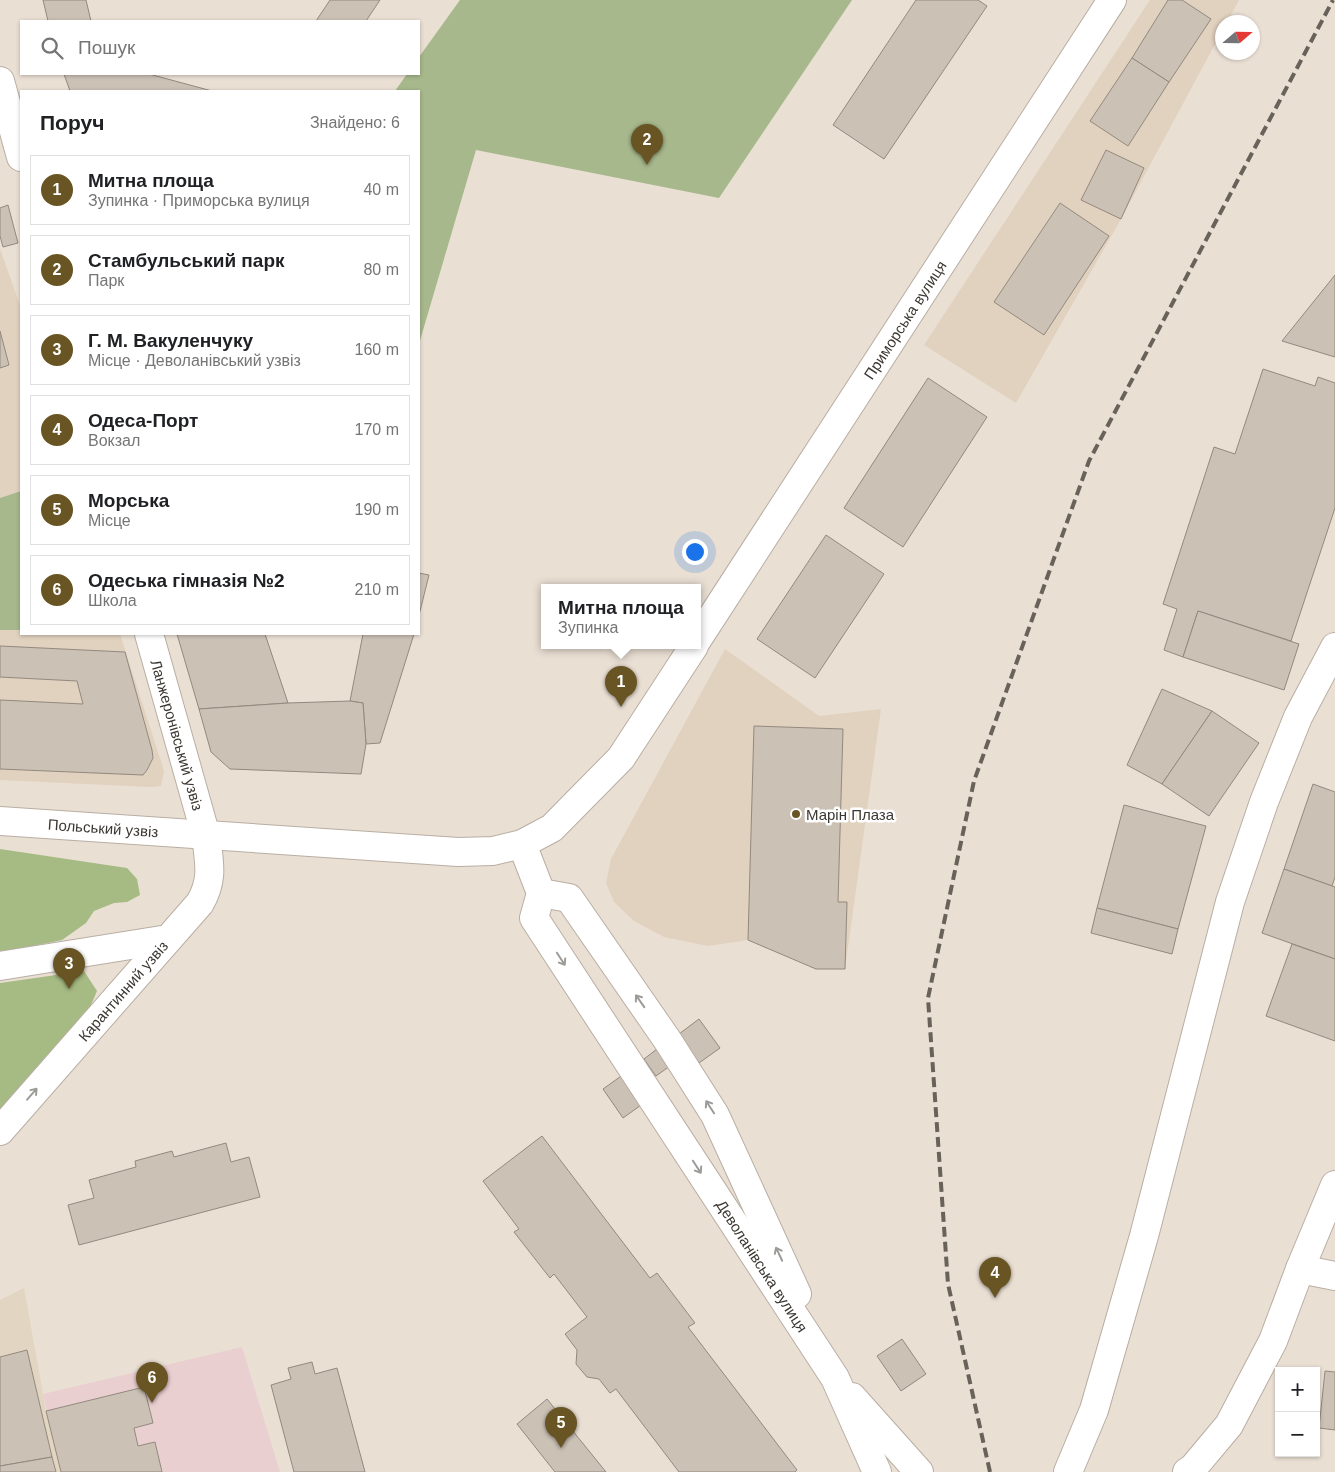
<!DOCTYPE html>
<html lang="uk">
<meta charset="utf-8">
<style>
:root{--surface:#fff;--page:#f2f2f2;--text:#202124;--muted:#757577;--line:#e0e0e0;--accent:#685523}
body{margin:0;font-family:Helvetica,sans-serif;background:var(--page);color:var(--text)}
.controls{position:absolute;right:15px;bottom:15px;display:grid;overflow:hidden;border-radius:0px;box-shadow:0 1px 4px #0004}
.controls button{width:45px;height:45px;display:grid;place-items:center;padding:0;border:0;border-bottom:1px solid var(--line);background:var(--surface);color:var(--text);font:25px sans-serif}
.compass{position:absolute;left:1215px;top:15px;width:45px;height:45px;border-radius:50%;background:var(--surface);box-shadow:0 1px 4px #0004;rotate:70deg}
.you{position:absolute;left:694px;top:551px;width:18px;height:18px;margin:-12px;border:4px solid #fff;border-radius:50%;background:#1a73e8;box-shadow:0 0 0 8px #1a73e833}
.badge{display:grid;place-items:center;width:32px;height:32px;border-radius:50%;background:var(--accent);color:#fff;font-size:16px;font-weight:700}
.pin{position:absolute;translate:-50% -41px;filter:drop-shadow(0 1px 2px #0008)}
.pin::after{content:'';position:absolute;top:26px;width:18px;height:15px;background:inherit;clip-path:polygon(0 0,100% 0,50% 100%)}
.popup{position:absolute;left:541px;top:584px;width:160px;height:65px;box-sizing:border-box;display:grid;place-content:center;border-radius:0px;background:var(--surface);filter:drop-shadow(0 1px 4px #0005);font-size:16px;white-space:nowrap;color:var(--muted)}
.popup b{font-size:19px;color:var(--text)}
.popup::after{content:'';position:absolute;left:50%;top:100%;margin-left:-10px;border:10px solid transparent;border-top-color:var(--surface)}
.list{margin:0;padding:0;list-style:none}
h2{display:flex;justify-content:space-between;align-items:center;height:65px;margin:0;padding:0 20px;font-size:21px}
h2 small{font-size:16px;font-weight:400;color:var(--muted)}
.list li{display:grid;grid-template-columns:32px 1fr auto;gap:15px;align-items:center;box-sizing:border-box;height:70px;margin:0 10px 10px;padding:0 10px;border:1px solid var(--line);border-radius:0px}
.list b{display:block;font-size:19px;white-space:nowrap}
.list p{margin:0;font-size:16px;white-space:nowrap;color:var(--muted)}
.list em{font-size:16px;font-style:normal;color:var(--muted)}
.icon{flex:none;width:28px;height:28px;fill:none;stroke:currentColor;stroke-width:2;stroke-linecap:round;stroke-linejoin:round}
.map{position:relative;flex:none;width:1335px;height:1472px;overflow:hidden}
.search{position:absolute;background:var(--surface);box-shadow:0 1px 4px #0004;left:20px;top:20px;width:400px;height:55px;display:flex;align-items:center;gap:12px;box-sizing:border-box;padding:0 18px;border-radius:0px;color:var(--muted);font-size:19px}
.panel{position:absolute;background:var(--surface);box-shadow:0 1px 4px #0004;left:20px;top:90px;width:400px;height:545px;border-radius:0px}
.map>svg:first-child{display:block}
.built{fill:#e1d1bf}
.industrial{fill:#e2d5c1}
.education{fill:#eacfd1}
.green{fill:#a7b88c}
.forest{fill:#a6bb83}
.building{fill:#cbc1b5;stroke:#93897e}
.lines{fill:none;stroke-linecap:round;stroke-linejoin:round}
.minor-casing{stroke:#b9aea3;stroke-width:30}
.major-casing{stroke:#b9aea3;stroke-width:30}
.minor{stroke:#fff;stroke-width:28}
.major{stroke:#fff;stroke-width:28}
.rail{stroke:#68625b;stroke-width:4;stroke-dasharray:10 5;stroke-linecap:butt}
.oneway{stroke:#9d9b98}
.poi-dot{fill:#685523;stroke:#fff;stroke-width:2}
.labels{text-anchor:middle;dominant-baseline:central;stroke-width:5;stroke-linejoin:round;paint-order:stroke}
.street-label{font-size:15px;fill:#3b3732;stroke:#fff}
.poi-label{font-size:15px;fill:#3b3732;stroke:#fff;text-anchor:start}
</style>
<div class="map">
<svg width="1335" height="1472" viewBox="0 0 1335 1472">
<rect width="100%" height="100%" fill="#eadfd3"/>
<g class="built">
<polygon points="1150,0 1239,0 1227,22 1222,22 1222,31 1121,219 1016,403 924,345"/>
<polygon points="0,249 21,308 21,491 0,498"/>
<polygon points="0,630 21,630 21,634 120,634 164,771 161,786 151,787 0,780"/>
<polygon points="725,649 819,716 881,709 845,969 816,969 748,940 708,946 664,937 634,921 614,902 606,883 611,859"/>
</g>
<polygon class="industrial" points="24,1288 46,1411 61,1472 0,1472 0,1300"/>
<polygon class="education" points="242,1347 280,1472 61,1472 43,1394"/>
<g class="green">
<polygon points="460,0 852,0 719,198 476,150 419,344 419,91 395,91 407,74 419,74 419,57"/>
<polygon points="21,491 21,630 0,630 0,498"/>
</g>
<g class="forest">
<polygon points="0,849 127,868 137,879 140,895 127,902 114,903 94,911 86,923 62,940 0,953"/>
<polygon points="84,971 97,991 88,1012 0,1114 0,983"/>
</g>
<g class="building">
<polygon points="43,0 86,0 91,21 48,21"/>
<polygon points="330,0 380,0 366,21 316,21"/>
<polygon points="916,0 978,0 987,6 884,159 833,125"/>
<polygon points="1168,0 1182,0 1211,19 1169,82 1132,58"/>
<polygon points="1132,58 1169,82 1128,146 1090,121"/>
<polygon points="64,74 149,74 212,91 70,91"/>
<polygon points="1106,150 1144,168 1121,219 1081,200"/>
<polygon points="1060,203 1109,236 1044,335 994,302"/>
<polygon points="8,205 18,243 3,247 0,236 0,208"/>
<polygon points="1335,275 1335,357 1282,341"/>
<polygon points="0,331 9,365 0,368"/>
<polygon points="1263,369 1315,386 1318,377 1335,383 1335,508 1291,641 1198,611 1183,657 1164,650 1177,609 1163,604 1214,447 1235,454"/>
<polygon points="928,378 987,417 903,547 844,508"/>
<polygon points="826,535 884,574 815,678 757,639"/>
<polygon points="419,573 429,575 419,615"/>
<polygon points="1198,611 1299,644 1284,690 1183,657"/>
<polygon points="177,634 265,634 288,703 199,709"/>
<polygon points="363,634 414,634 380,743 366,744 363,703 350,701"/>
<polygon points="0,646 125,652 152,750 153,758 147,770 143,775 0,769 0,700 83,704 77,681 0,677"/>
<polygon points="1162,689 1212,711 1162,784 1127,765"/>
<polygon points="350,701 363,703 366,744 361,774 230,769 211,752 199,709 288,703"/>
<polygon points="1212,711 1259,743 1209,816 1162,784"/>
<polygon points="754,726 843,729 838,902 847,902 845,969 816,969 748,940"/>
<polygon points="1313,784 1335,792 1335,877 1332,886 1284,869"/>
<polygon points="1124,805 1206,826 1178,929 1097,908"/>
<polygon points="1284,869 1335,887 1335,959 1262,933"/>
<polygon points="1097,908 1178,929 1172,954 1091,933"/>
<polygon points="1292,944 1335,959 1335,1041 1266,1016"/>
<polygon points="699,1019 720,1048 699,1063 679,1034"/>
<polygon points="657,1049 670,1066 656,1076 644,1059"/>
<polygon points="624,1074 644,1103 623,1118 603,1089"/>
<polygon points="542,1136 650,1278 657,1273 695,1323 688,1327 797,1470 795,1472 679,1472 616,1389 610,1393 599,1379 587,1377 576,1364 577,1350 565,1334 587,1317 554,1274 550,1278 514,1232 519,1229 483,1181"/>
<polygon points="226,1143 231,1162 249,1157 260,1197 79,1245 68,1205 94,1198 89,1180 136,1167 135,1161 172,1151 174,1157"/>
<polygon points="902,1339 926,1374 901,1391 877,1356"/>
<polygon points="27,1350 52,1457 0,1466 0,1357"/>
<polygon points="312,1362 315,1374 337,1368 365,1472 294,1472 271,1385 291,1379 288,1368"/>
<polygon points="1325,1371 1335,1372 1335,1430 1319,1428"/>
<polygon points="144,1387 153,1423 134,1428 138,1446 155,1442 162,1472 61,1472 46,1411"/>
<polygon points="547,1399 606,1472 555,1472 517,1424"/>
<polygon points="52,1457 56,1472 0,1472 0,1466"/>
</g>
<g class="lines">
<defs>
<g id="minor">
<polyline points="0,81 21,157"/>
<polyline points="522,844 541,893 534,918 835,1378 877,1472"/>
<polyline points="541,893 569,898 668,1041 715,1115 797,1294"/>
<polyline points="0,966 168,939"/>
<path d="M0 1131 200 903C214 879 209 862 206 836L149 634"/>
<polyline points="1300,1269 1335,1276"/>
<polyline points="852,1397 919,1472"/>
<polyline points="1068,1472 1094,1410 1144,1236 1230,902 1264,802 1298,717 1335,647"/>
<polyline points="1187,1472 1193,1468 1229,1425 1273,1341 1300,1269 1335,1185"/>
</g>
<g id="major">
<polyline points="697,640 1112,0"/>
<polyline points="0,821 458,852 493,851 522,844 552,828 621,758 694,646"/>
</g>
</defs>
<use href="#minor" class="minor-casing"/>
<use href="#major" class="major-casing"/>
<use href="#minor" class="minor"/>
<use href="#major" class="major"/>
<polyline class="rail" points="990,1472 948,1284 928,998 974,781 1089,461 1333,0"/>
</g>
<defs><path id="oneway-shaft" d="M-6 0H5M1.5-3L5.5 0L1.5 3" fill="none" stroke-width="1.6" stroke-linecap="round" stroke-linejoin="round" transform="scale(1.25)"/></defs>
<g class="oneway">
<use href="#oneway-shaft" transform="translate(561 959) rotate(57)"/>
<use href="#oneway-shaft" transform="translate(640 1001) rotate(-125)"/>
<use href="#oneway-shaft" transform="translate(32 1094) rotate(-49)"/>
<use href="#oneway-shaft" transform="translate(710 1107) rotate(-123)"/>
<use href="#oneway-shaft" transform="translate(697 1167) rotate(57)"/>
<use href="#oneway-shaft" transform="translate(779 1254) rotate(-115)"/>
</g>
<circle class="poi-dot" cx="796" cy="814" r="5"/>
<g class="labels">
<g class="street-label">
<text transform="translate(905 320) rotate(-57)">Приморська вулиця</text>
<text transform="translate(177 735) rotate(74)">Ланжеронівський узвіз</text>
<text transform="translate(103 828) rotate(4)">Польський узвіз</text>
<text transform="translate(123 991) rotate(-49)">Карантинний узвіз</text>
<text transform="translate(762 1266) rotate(57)">Деволанівська вулиця</text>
</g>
<g class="poi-label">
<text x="806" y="814">Марін Плаза</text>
</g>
</g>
</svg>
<div class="controls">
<button>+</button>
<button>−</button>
</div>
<svg class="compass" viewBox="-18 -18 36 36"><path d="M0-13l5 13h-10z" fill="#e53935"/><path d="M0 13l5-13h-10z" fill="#757577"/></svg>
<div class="you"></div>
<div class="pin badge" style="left:621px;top:707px">1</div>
<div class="popup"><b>Митна площа</b>Зупинка</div>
<div class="pin badge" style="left:647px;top:165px">2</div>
<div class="pin badge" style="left:69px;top:989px">3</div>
<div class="pin badge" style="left:995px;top:1298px">4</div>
<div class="pin badge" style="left:561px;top:1448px">5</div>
<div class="pin badge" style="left:152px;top:1403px">6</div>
<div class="search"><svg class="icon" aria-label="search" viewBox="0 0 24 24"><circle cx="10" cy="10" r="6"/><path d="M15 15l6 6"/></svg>Пошук</div>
<section class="panel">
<h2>Поруч<small>Знайдено: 6</small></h2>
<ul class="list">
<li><span class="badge">1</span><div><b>Митна площа</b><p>Зупинка · Приморська вулиця</p></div><em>40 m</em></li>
<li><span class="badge">2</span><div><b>Стамбульський парк</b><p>Парк</p></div><em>80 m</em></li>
<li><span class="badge">3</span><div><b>Г. М. Вакуленчуку</b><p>Місце · Деволанівський узвіз</p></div><em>160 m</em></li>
<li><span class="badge">4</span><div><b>Одеса-Порт</b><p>Вокзал</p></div><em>170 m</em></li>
<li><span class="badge">5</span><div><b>Морська</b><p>Місце</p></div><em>190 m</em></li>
<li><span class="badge">6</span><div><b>Одеська гімназія №2</b><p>Школа</p></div><em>210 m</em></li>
</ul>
</section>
</div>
